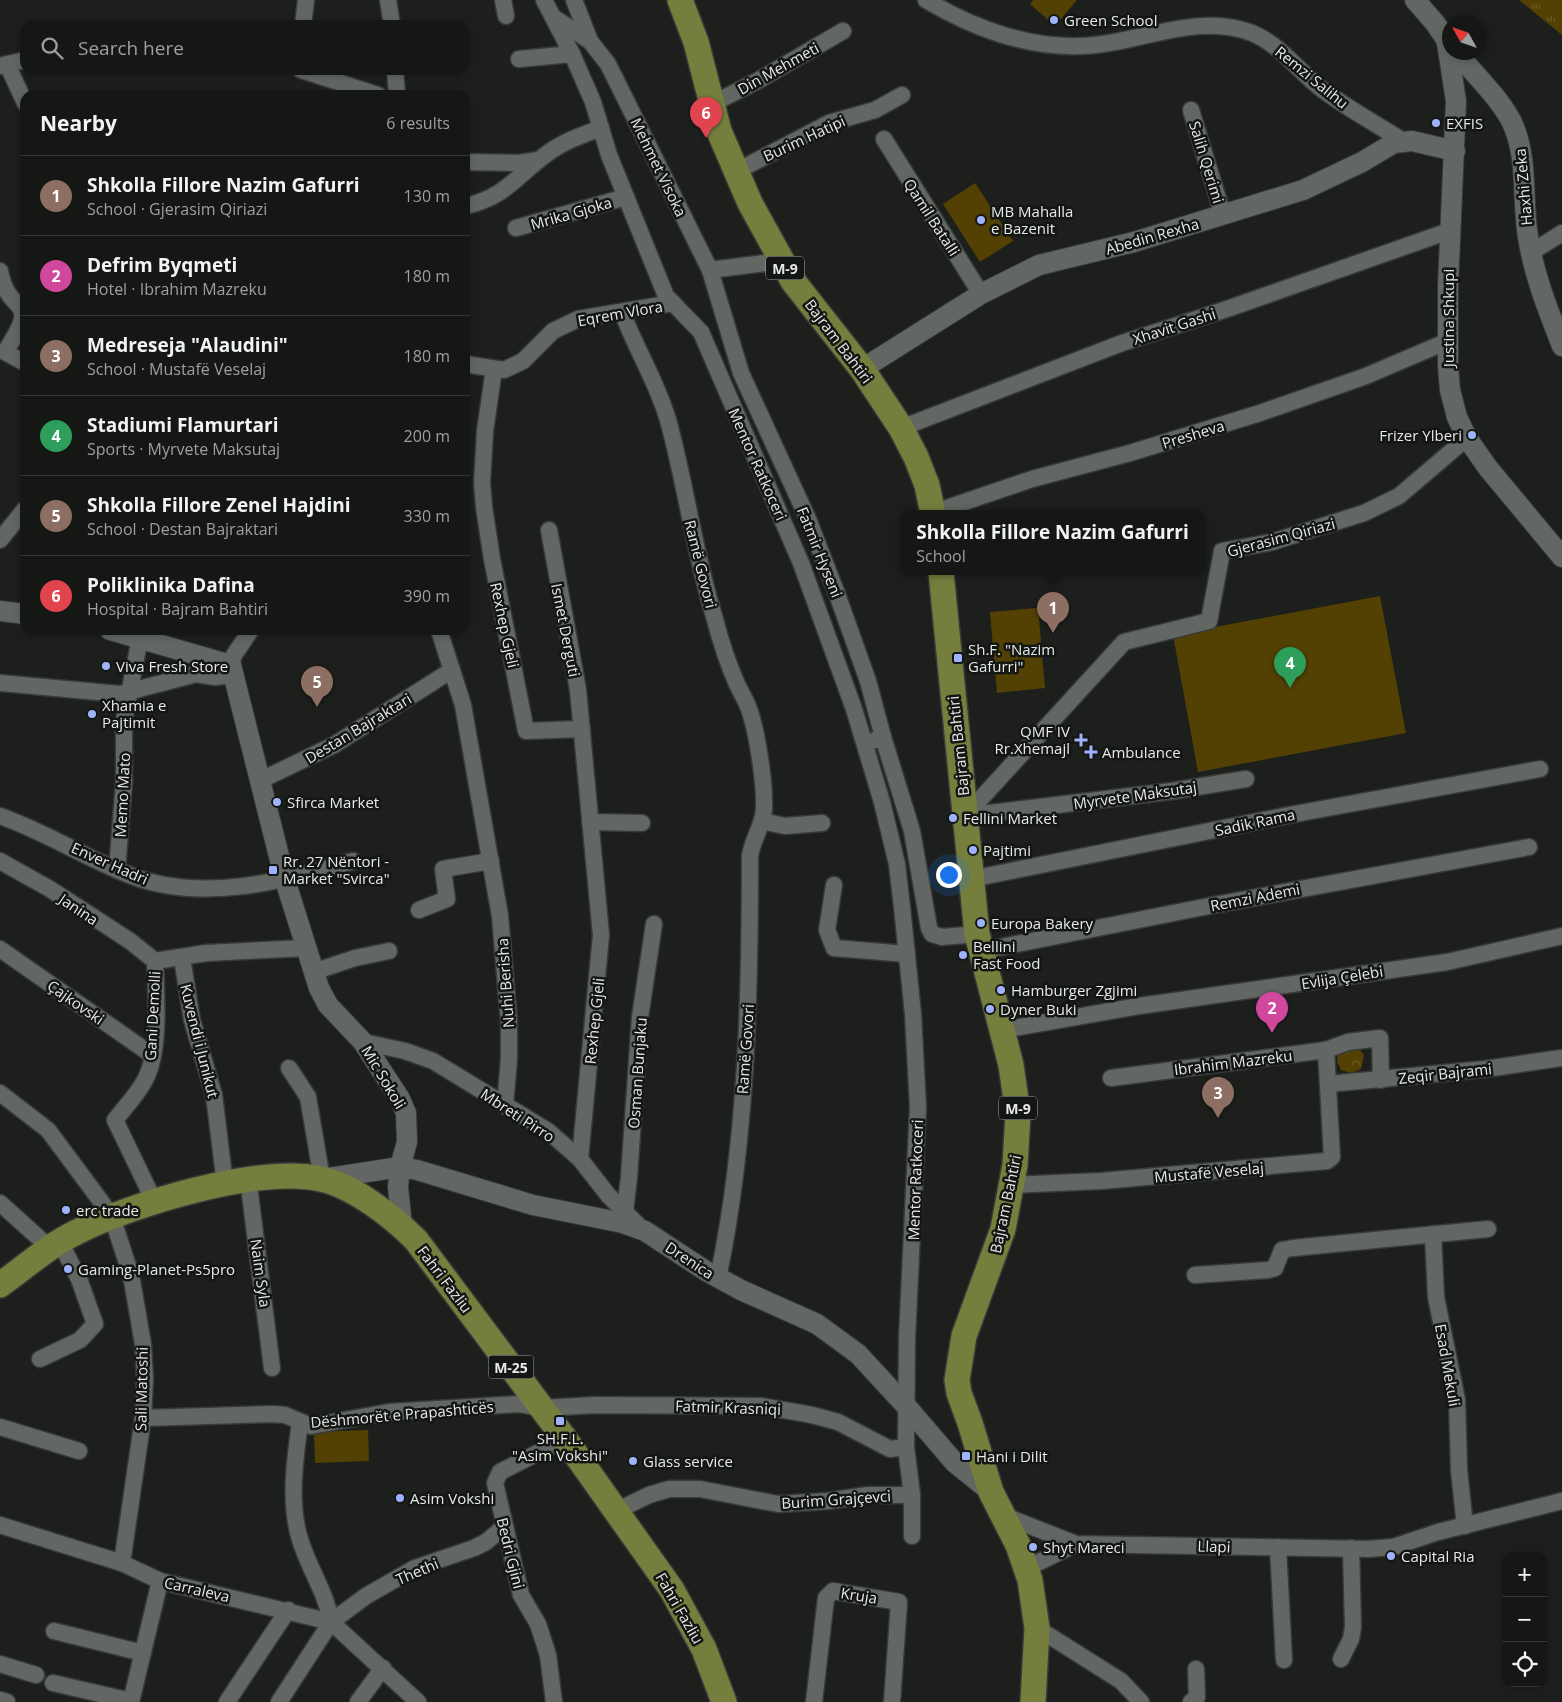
<!DOCTYPE html>
<meta charset="utf-8">
<style>
:root{--surface:#151715;--page:#222422;--text:#f1f3f6;--muted:#9d9fa0;--line:#343634;--accent:#9fb3fd}
body{margin:0;font-family:"Open Sans",sans-serif;background:var(--page);color:var(--text)}
.controls{position:absolute;right:15px;bottom:15px;display:grid;overflow:hidden;border-radius:10px;box-shadow:0 2px 8px #0003}
.controls button{width:45px;height:45px;display:grid;place-items:center;padding:0;border:0;border-bottom:1px solid var(--line);background:var(--surface);color:var(--text);font:25px sans-serif}
.compass{position:absolute;left:1442px;top:15px;width:45px;height:45px;border-radius:50%;background:var(--surface);box-shadow:0 2px 8px #0003;rotate:310deg}
.you{position:absolute;left:948px;top:874px;width:18px;height:18px;margin:-12px;border:4px solid #fff;border-radius:50%;background:#1a73e8;box-shadow:0 0 0 8px #1a73e833}
.badge{display:grid;place-items:center;width:32px;height:32px;border-radius:50%;background:var(--accent);color:#fff;font-size:16px;font-weight:700}
.pin{position:absolute;translate:-50% -41px;filter:drop-shadow(0 1px 2px #0008)}
.pin::after{content:'';position:absolute;top:26px;width:18px;height:15px;background:inherit;clip-path:polygon(0 0,100% 0,50% 100%)}
.popup{position:absolute;left:900px;top:510px;width:305px;height:65px;box-sizing:border-box;display:grid;place-content:center;border-radius:10px;background:var(--surface);filter:drop-shadow(0 1px 4px #0005);font-size:16px;white-space:nowrap;color:var(--muted)}
.popup b{font-size:19px;color:var(--text)}
.popup::after{content:'';position:absolute;left:50%;top:100%;margin-left:-10px;border:10px solid transparent;border-top-color:var(--surface)}
.list{margin:0;padding:0;list-style:none}
h2{display:flex;justify-content:space-between;align-items:center;height:65px;margin:0;padding:0 20px;font-size:21px}
h2 small{font-size:16px;font-weight:400;color:var(--muted)}
.list li{display:grid;grid-template-columns:32px 1fr auto;gap:15px;align-items:center;box-sizing:border-box;height:80px;padding:0 20px;border-top:1px solid var(--line)}
.list b{display:block;font-size:19px;white-space:nowrap}
.list p{margin:0;font-size:16px;white-space:nowrap;color:var(--muted)}
.list em{font-size:16px;font-style:normal;color:var(--muted)}
.icon{flex:none;width:28px;height:28px;fill:none;stroke:currentColor;stroke-width:2;stroke-linecap:round;stroke-linejoin:round}
.map{position:relative;flex:none;width:1562px;height:1702px;overflow:hidden}
.search{position:absolute;background:var(--surface);box-shadow:0 2px 8px #0003;left:20px;top:20px;width:450px;height:55px;display:flex;align-items:center;gap:12px;box-sizing:border-box;padding:0 18px;border-radius:15px;color:var(--muted);font-size:19px}
.panel{position:absolute;background:var(--surface);box-shadow:0 2px 8px #0003;left:20px;top:90px;width:450px;height:545px;border-radius:15px}
.map>svg:first-child{display:block}
.grass{fill:url(#grass-tufts)}
.park{fill:url(#park-crowns)}
.pitch{fill:#534104}
.lines{fill:none;stroke-linecap:round;stroke-linejoin:round}
.minor-casing{stroke:#383a37;stroke-width:19}
.tertiary-casing{stroke:#383a37;stroke-width:22}
.primary-casing{stroke:#383a37;stroke-width:28}
.minor{stroke:#636763;stroke-width:16}
.tertiary{stroke:#636763;stroke-width:20}
.primary{stroke:#767e3e;stroke-width:25}
.poi-dot{fill:#9fb3fd;stroke:#131613;stroke-width:2}
.labels{text-anchor:middle;dominant-baseline:central;stroke-width:5;stroke-linejoin:round;paint-order:stroke}
.shield{fill:#131613;stroke:#a7aaa7;stroke-width:1}
.shield-label{font-size:14px;font-weight:bold;fill:#e6e9e6}
.poi-label{font-size:15px;fill:#e6e9e6;stroke:#131613;text-anchor:start}
.street-label{font-size:15px;fill:#e6e9e6;stroke:#131613}
</style>
<div class="map">
<svg width="1562" height="1702" viewBox="0 0 1562 1702">
<defs>
<pattern id="grass-tufts" width="24" height="20" patternUnits="userSpaceOnUse" patternTransform="scale(1.25)"><rect width="24" height="20" fill="#534104"/><path d="M3 7l-1-3M5 7V3M7 7l1-3M15 17l-1-3M17 17v-4M19 17l1-3" fill="none" stroke="#6c5c29"/></pattern>
<pattern id="park-crowns" width="20" height="18" patternUnits="userSpaceOnUse" patternTransform="scale(1.25)"><rect width="20" height="18" fill="#534104"/><path d="M2 6a3 3 0 1 1 6 0M12 15a3 3 0 1 1 6 0" fill="none" stroke="#6c5c29"/></pattern>
</defs>
<rect width="100%" height="100%" fill="#1c1f1c"/>
<polygon class="grass" points="1519,0 1562,0 1562,35"/>
<polygon class="park" points="1358,1047 1364,1055 1361,1069 1351,1073 1341,1070 1337,1061 1338,1052"/>
<g class="pitch">
<polygon points="1033,0 1077,0 1055,26 1030,4"/>
<polygon points="975,183 1013,241 980,262 943,204"/>
<polygon points="1380,596 1406,733 1198,772 1173,635"/>
<polygon points="1038,608 1045,688 997,693 990,612"/>
<polygon points="368,1430 369,1461 315,1463 314,1432"/>
</g>
<g class="lines">
<defs>
<g id="minor">
<polyline points="388,0 392,25"/>
<polyline points="503,0 506,16"/>
<polyline points="544,0 572,54 593,102 609,155 666,296 701,332 801,563 854,709 882,802 897,864 902,907 913,1014 918,1107 907,1338 906,1447 912,1495 912,1536"/>
<polyline points="574,0 590,41"/>
<path d="M926 0C971 27 1026 48 1080 46 1136 45 1197 11 1252 33 1281 45 1299 72 1323 90 1348 109 1377 124 1403 141"/>
<polyline points="556,19 590,41 608,64 710,270 765,263 780,259"/>
<polyline points="303,25 306,0"/>
<polyline points="519,59 572,54"/>
<polyline points="7,64 25,103"/>
<polyline points="0,66 25,60"/>
<polyline points="301,70 378,95"/>
<polyline points="395,70 397,95"/>
<polyline points="712,104 759,80 843,31"/>
<polyline points="1191,110 1223,215"/>
<polyline points="884,139 981,294"/>
<polyline points="465,162 519,163 538,160"/>
<polyline points="735,172 829,123 875,110 902,95"/>
<path d="M465 206C505 198 517 175 548 153 564 141 583 135 601 128"/>
<polyline points="516,228 626,197"/>
<polyline points="1530,253 1562,233"/>
<polyline points="710,270 741,373 808,519 837,594 868,681 883,737"/>
<path d="M0 271C8 318 43 294 5 352L25 363"/>
<path d="M622 312C636 349 657 382 668 420 686 485 694 552 714 616 720 639 727 662 737 684 740 691 744 697 747 704 757 727 765 784 764 809 763 826 752 840 750 856 750 996 747 1140 718 1278"/>
<polyline points="465,364 504,370 523,361 553,331 578,319 673,303"/>
<polyline points="494,369 485,431 482,483 484,507 492,559 526,731 582,729"/>
<polyline points="901,428 1122,343 1227,309 1449,231"/>
<polyline points="932,513 1032,479 1130,453 1260,413 1366,376 1448,341"/>
<polyline points="549,530 578,690 601,935 580,1159"/>
<polyline points="0,540 25,509"/>
<polyline points="439,630 463,705 500,916 509,1022 509,1058 505,1106"/>
<polyline points="231,665 234,655 251,630"/>
<polyline points="0,683 120,694 196,674 215,677 233,675"/>
<polyline points="875,740 883,737 912,831 929,928 932,934 942,937 977,934"/>
<polyline points="261,780 334,745 452,670"/>
<path d="M0 816C46 832 87 859 132 876 203 903 283 881 353 861"/>
<polyline points="965,816 1124,642 1209,621 1222,551 1272,542 1364,513 1399,496 1467,438"/>
<polyline points="965,816 1172,791 1246,779"/>
<polyline points="762,821 785,826 822,823"/>
<polyline points="590,822 642,823"/>
<polyline points="0,861 50,889 130,941 155,961"/>
<polyline points="117,870 124,782 124,720 140,638"/>
<polyline points="971,879 1284,816 1540,769"/>
<polyline points="834,885 827,930 834,948 907,954"/>
<polyline points="419,910 447,899 443,869 491,861"/>
<polyline points="0,949 152,1055"/>
<polyline points="981,951 1209,906 1529,847"/>
<polyline points="182,958 192,1020 214,1095 225,1184"/>
<path d="M155 961C156 995 161 1050 145 1080 137 1095 125 1107 115 1120L155 1203"/>
<polyline points="155,961 206,953 306,948"/>
<polyline points="313,972 355,958 389,951"/>
<polyline points="1002,1030 1139,1006 1447,962 1562,936"/>
<polyline points="363,1042 405,1051 433,1061 548,1131 580,1159 608,1195 641,1228"/>
<polyline points="1326,1050 1348,1042 1380,1038 1381,1080"/>
<polyline points="289,1068 308,1097 322,1179"/>
<polyline points="1328,1084 1485,1069 1562,1058"/>
<polyline points="0,1093 48,1130 100,1200 112,1217 131,1275 143,1344 145,1379 143,1418 122,1563"/>
<polyline points="248,1178 272,1368"/>
<polyline points="1012,1185 1101,1181 1327,1161 1332,1157 1326,1050 1111,1078"/>
<polyline points="0,1203 50,1248"/>
<polyline points="624,1220 629,1177 640,1017 654,924"/>
<polyline points="1433,1234 1436,1297 1457,1400 1459,1470 1465,1526"/>
<polyline points="1195,1275 1268,1270 1275,1268 1282,1250 1293,1248 1488,1229"/>
<polyline points="40,1359 80,1340 95,1324 79,1279 60,1242"/>
<polyline points="143,1418 273,1414 285,1415 311,1426 389,1412 519,1404 542,1408 595,1405 761,1406 812,1415 838,1422 890,1449 906,1447"/>
<path d="M300 1422C295 1459 289 1500 299 1536 307 1566 326 1591 331 1622"/>
<polyline points="0,1427 79,1451"/>
<polyline points="616,1511 649,1495 669,1489 700,1489 778,1504 828,1501 868,1495 912,1495"/>
<polyline points="1005,1516 1076,1544 1368,1549 1393,1547 1438,1532 1562,1501"/>
<polyline points="0,1525 122,1563 160,1581 331,1622 418,1702"/>
<polyline points="1278,1547 1284,1660"/>
<polyline points="1027,1568 1076,1544"/>
<polyline points="1037,1628 1121,1681 1141,1702"/>
<polyline points="54,1631 143,1653"/>
<polyline points="1341,1659 1351,1639 1353,1627 1351,1548"/>
<polyline points="0,1664 36,1675"/>
<polyline points="53,1683 131,1701"/>
<polyline points="0,1700 7,1702"/>
<polyline points="131,1702 160,1581"/>
<polyline points="227,1702 288,1610"/>
<polyline points="279,1702 331,1622 366,1596 415,1568 474,1548 486,1542 505,1526"/>
<polyline points="358,1702 383,1668"/>
<polyline points="554,1702 548,1655 538,1624 521,1595 495,1483 500,1472 565,1439"/>
<polyline points="814,1702 826,1598 833,1591 899,1602 892,1702"/>
<polyline points="1191,1702 1197,1697 1196,1669"/>
</g>
<g id="tertiary">
<polyline points="1415,0 1435,23 1450,45"/>
<polyline points="1447,43 1456,101 1448,286 1448,366 1450,390 1457,417 1467,438 1488,468 1562,557"/>
<path d="M1456 52C1474 74 1504 102 1514 127 1528 162 1522 201 1528 237 1534 275 1548 310 1562 346"/>
<polyline points="862,369 981,294 1039,265 1134,242 1303,190 1362,162 1394,143 1412,141 1455,151"/>
<polyline points="0,611 25,614"/>
<polyline points="110,630 231,665 285,880 319,988 328,1005 363,1042 400,1099 406,1113 407,1142 400,1167 398,1187 402,1226"/>
<polyline points="322,1179 400,1167 417,1170 533,1205 623,1223 645,1231 706,1271 741,1290 817,1324 858,1354 907,1407 955,1463 991,1492"/>
</g>
<g id="primary">
<polyline points="680,0 696,42 719,131 750,203 793,281 862,369 901,428 916,457 927,485 933,514"/>
<polyline points="941,572 977,934 1011,1065 1018,1114 1015,1165 1003,1229 964,1336 957,1380 959,1393 970,1423 991,1492 1018,1545 1030,1580 1037,1628 1033,1702"/>
<path d="M0 1285C24 1268 48 1246 75 1233 131 1204 260 1165 321 1179 354 1186 393 1217 416 1240L565 1439 672 1590 704 1649 724 1702"/>
</g>
</defs>
<use href="#minor" class="minor-casing"/>
<use href="#tertiary" class="tertiary-casing"/>
<use href="#primary" class="primary-casing"/>
<use href="#minor" class="minor"/>
<use href="#tertiary" class="tertiary"/>
<use href="#primary" class="primary"/>
</g>
<g class="poi-dot">
<circle cx="1054" cy="20" r="5"/>
<circle cx="1436" cy="123" r="5"/>
<circle cx="981" cy="220" r="5"/>
<circle cx="1472" cy="435" r="5"/>
<rect x="953" y="653" width="10" height="10" rx="2.5"/>
<circle cx="106" cy="666" r="5"/>
<circle cx="92" cy="714" r="5"/>
<path d="M1078.5 732.5h5v5h5v5h-5v5h-5v-5h-5v-5h5z"/>
<path d="M1088.5 744.5h5v5h5v5h-5v5h-5v-5h-5v-5h5z"/>
<circle cx="277" cy="802" r="5"/>
<circle cx="953" cy="818" r="5"/>
<circle cx="973" cy="850" r="5"/>
<rect x="268" y="865" width="10" height="10" rx="2.5"/>
<circle cx="981" cy="923" r="5"/>
<circle cx="963" cy="955" r="5"/>
<circle cx="1001" cy="990" r="5"/>
<circle cx="990" cy="1009" r="5"/>
<circle cx="66" cy="1210" r="5"/>
<circle cx="68" cy="1269" r="5"/>
<rect x="555" y="1416" width="10" height="10" rx="2.5"/>
<rect x="961" y="1451" width="10" height="10" rx="2.5"/>
<circle cx="633" cy="1461" r="5"/>
<circle cx="400" cy="1498" r="5"/>
<circle cx="1033" cy="1547" r="5"/>
<circle cx="1391" cy="1556" r="5"/>
</g>
<g class="labels">
<g class="shield">
<rect x="766" y="256.5" width="38" height="23" rx="4"/>
<rect x="999" y="1096.5" width="38" height="23" rx="4"/>
<rect x="488.5" y="1355.5" width="45" height="23" rx="4"/>
</g>
<g class="shield-label">
<text x="785" y="268">M-9</text>
<text x="1018" y="1108">M-9</text>
<text x="511" y="1367">M-25</text>
</g>
<g class="poi-label">
<text x="1064" y="20">Green School</text>
<text x="1446" y="123">EXFIS</text>
<text x="991" y="211">MB Mahalla<tspan x="991" dy="17">e Bazenit</tspan></text>
<text x="1462" y="435" text-anchor="end">Frizer Ylberi</text>
<text x="968" y="649">Sh.F. "Nazim<tspan x="968" dy="17">Gafurri"</tspan></text>
<text x="116" y="666">Viva Fresh Store</text>
<text x="102" y="705">Xhamia e<tspan x="102" dy="17">Pajtimit</tspan></text>
<text x="1070" y="731" text-anchor="end">QMF IV<tspan x="1070" dy="17">Rr.Xhemajl</tspan></text>
<text x="1102" y="752">Ambulance</text>
<text x="287" y="802">Sfirca Market</text>
<text x="963" y="818">Fellini Market</text>
<text x="983" y="850">Pajtimi</text>
<text x="283" y="861">Rr. 27 Nëntori -<tspan x="283" dy="17">Market "Svirca"</tspan></text>
<text x="991" y="923">Europa Bakery</text>
<text x="973" y="946">Bellini<tspan x="973" dy="17">Fast Food</tspan></text>
<text x="1011" y="990">Hamburger Zgjimi</text>
<text x="1000" y="1009">Dyner Buki</text>
<text x="76" y="1210">erc trade</text>
<text x="78" y="1269">Gaming-Planet-Ps5pro</text>
<text x="560" y="1438" text-anchor="middle">SH.F.L.<tspan x="560" dy="17">"Asim Vokshi"</tspan></text>
<text x="976" y="1456">Hani i Dilit</text>
<text x="643" y="1461">Glass service</text>
<text x="410" y="1498">Asim Vokshi</text>
<text x="1043" y="1547">Shyt Mareci</text>
<text x="1401" y="1556">Capital Ria</text>
</g>
<g class="street-label">
<text transform="translate(778 68) rotate(-29)">Din Mehmeti</text>
<text transform="translate(1312 77) rotate(39)">Remzi Salihu</text>
<text transform="translate(804 138) rotate(-25)">Burim Hatipi</text>
<text transform="translate(1207 162) rotate(73)">Salih Qerimi</text>
<text transform="translate(659 167) rotate(64)">Mehmet Visoka</text>
<text transform="translate(1523 187) rotate(-95)">Haxhi Zeka</text>
<text transform="translate(571 213) rotate(-16)">Mrika Gjoka</text>
<text transform="translate(932 217) rotate(57)">Qamil Batalli</text>
<text transform="translate(1152 236) rotate(-16)">Abedin Rexha</text>
<text transform="translate(620 313) rotate(-10)">Eqrem Vlora</text>
<text transform="translate(1448 318) rotate(-90)">Justina Shkupi</text>
<text transform="translate(1174 326) rotate(-18)">Xhavit Gashi</text>
<text transform="translate(839 341) rotate(53)">Bajram Bahtiri</text>
<text transform="translate(1193 434) rotate(-17)">Presheva</text>
<text transform="translate(758 464) rotate(66)">Mentor Ratkoceri</text>
<text transform="translate(1281 537) rotate(-15)">Gjerasim Qiriazi</text>
<text transform="translate(820 552) rotate(68)">Fatmir Hyseni</text>
<text transform="translate(701 564) rotate(76)">Ramë Govori</text>
<text transform="translate(505 625) rotate(78)">Rexhep Gjeli</text>
<text transform="translate(566 630) rotate(79)">Ismet Derguti</text>
<text transform="translate(358 728) rotate(-31)">Destan Bajraktari</text>
<text transform="translate(958 746) rotate(-96)">Bajram Bahtiri</text>
<text transform="translate(122 795) rotate(-87)">Memo Mato</text>
<text transform="translate(1135 795) rotate(-8)">Myrvete Maksutaj</text>
<text transform="translate(1255 822) rotate(-12)">Sadik Rama</text>
<text transform="translate(110 863) rotate(24)">Enver Hadri</text>
<text transform="translate(1255 897) rotate(-11)">Remzi Ademi</text>
<text transform="translate(79 909) rotate(34)">Janina</text>
<text transform="translate(1342 977) rotate(-9)">Evlija Çelebi</text>
<text transform="translate(505 983) rotate(-94)">Nuhi Berisha</text>
<text transform="translate(76 1002) rotate(35)">Çajkovski</text>
<text transform="translate(152 1016) rotate(-87)">Gani Demolli</text>
<text transform="translate(594 1021) rotate(-84)">Rexhep Gjeli</text>
<text transform="translate(200 1041) rotate(76)">Kuvendi i Junikut</text>
<text transform="translate(745 1049) rotate(-86)">Ramë Govori</text>
<text transform="translate(1233 1062) rotate(-7)">Ibrahim Mazreku</text>
<text transform="translate(637 1073) rotate(-86)">Osman Bunjaku</text>
<text transform="translate(1445 1073) rotate(-6)">Zeqir Bajrami</text>
<text transform="translate(384 1077) rotate(59)">Mic Sokoli</text>
<text transform="translate(518 1115) rotate(33)">Mbreti Pirro</text>
<text transform="translate(1209 1172) rotate(-5)">Mustafë Veselaj</text>
<text transform="translate(915 1180) rotate(-88)">Mentor Ratkoceri</text>
<text transform="translate(1005 1204) rotate(-78)">Bajram Bahtiri</text>
<text transform="translate(690 1260) rotate(33)">Drenica</text>
<text transform="translate(261 1273) rotate(82)">Naim Syla</text>
<text transform="translate(445 1279) rotate(53)">Fahri Fazliu</text>
<text transform="translate(1448 1365) rotate(80)">Esad Mekuli</text>
<text transform="translate(141 1389) rotate(-89)">Sali Matoshi</text>
<text transform="translate(728 1407) rotate(2)">Fatmir Krasniqi</text>
<text transform="translate(402 1414) rotate(-5)">Dëshmorët e Prapashticës</text>
<text transform="translate(836 1499) rotate(-4)">Burim Grajçevci</text>
<text transform="translate(1214 1546) rotate(2)">Llapi</text>
<text transform="translate(511 1553) rotate(76)">Bedri Gjini</text>
<text transform="translate(417 1571) rotate(-23)">Thethi</text>
<text transform="translate(197 1589) rotate(13)">Carraleva</text>
<text transform="translate(859 1595) rotate(9)">Kruja</text>
<text transform="translate(680 1608) rotate(60)">Fahri Fazliu</text>
</g>
</g>
</svg>
<div class="controls">
<button>+</button>
<button>−</button>
<button><svg class="icon" aria-label="locate" viewBox="0 0 24 24"><circle cx="12" cy="12" r="6"/><path d="M12 2v4M12 18v4M2 12h4M18 12h4"/></svg></button>
</div>
<svg class="compass" viewBox="-18 -18 36 36"><path d="M0-13l5 13h-10z" fill="#e53935"/><path d="M0 13l5-13h-10z" fill="#9d9fa0"/></svg>
<div class="you"></div>
<div class="pin badge" style="left:1053px;top:633px;background:#8d6e63">1</div>
<div class="popup"><b>Shkolla Fillore Nazim Gafurri</b>School</div>
<div class="pin badge" style="left:1272px;top:1033px;background:#d1479c">2</div>
<div class="pin badge" style="left:1218px;top:1118px;background:#8d6e63">3</div>
<div class="pin badge" style="left:1290px;top:688px;background:#2e9e5b">4</div>
<div class="pin badge" style="left:317px;top:707px;background:#8d6e63">5</div>
<div class="pin badge" style="left:706px;top:138px;background:#e0444e">6</div>
<div class="search"><svg class="icon" aria-label="search" viewBox="0 0 24 24"><circle cx="10" cy="10" r="6"/><path d="M15 15l6 6"/></svg>Search here</div>
<section class="panel">
<h2>Nearby<small>6 results</small></h2>
<ul class="list">
<li><span class="badge" style="background:#8d6e63">1</span><div><b>Shkolla Fillore Nazim Gafurri</b><p>School · Gjerasim Qiriazi</p></div><em>130 m</em></li>
<li><span class="badge" style="background:#d1479c">2</span><div><b>Defrim Byqmeti</b><p>Hotel · Ibrahim Mazreku</p></div><em>180 m</em></li>
<li><span class="badge" style="background:#8d6e63">3</span><div><b>Medreseja &quot;Alaudini&quot;</b><p>School · Mustafë Veselaj</p></div><em>180 m</em></li>
<li><span class="badge" style="background:#2e9e5b">4</span><div><b>Stadiumi Flamurtari</b><p>Sports · Myrvete Maksutaj</p></div><em>200 m</em></li>
<li><span class="badge" style="background:#8d6e63">5</span><div><b>Shkolla Fillore Zenel Hajdini</b><p>School · Destan Bajraktari</p></div><em>330 m</em></li>
<li><span class="badge" style="background:#e0444e">6</span><div><b>Poliklinika Dafina</b><p>Hospital · Bajram Bahtiri</p></div><em>390 m</em></li>
</ul>
</section>
</div>
